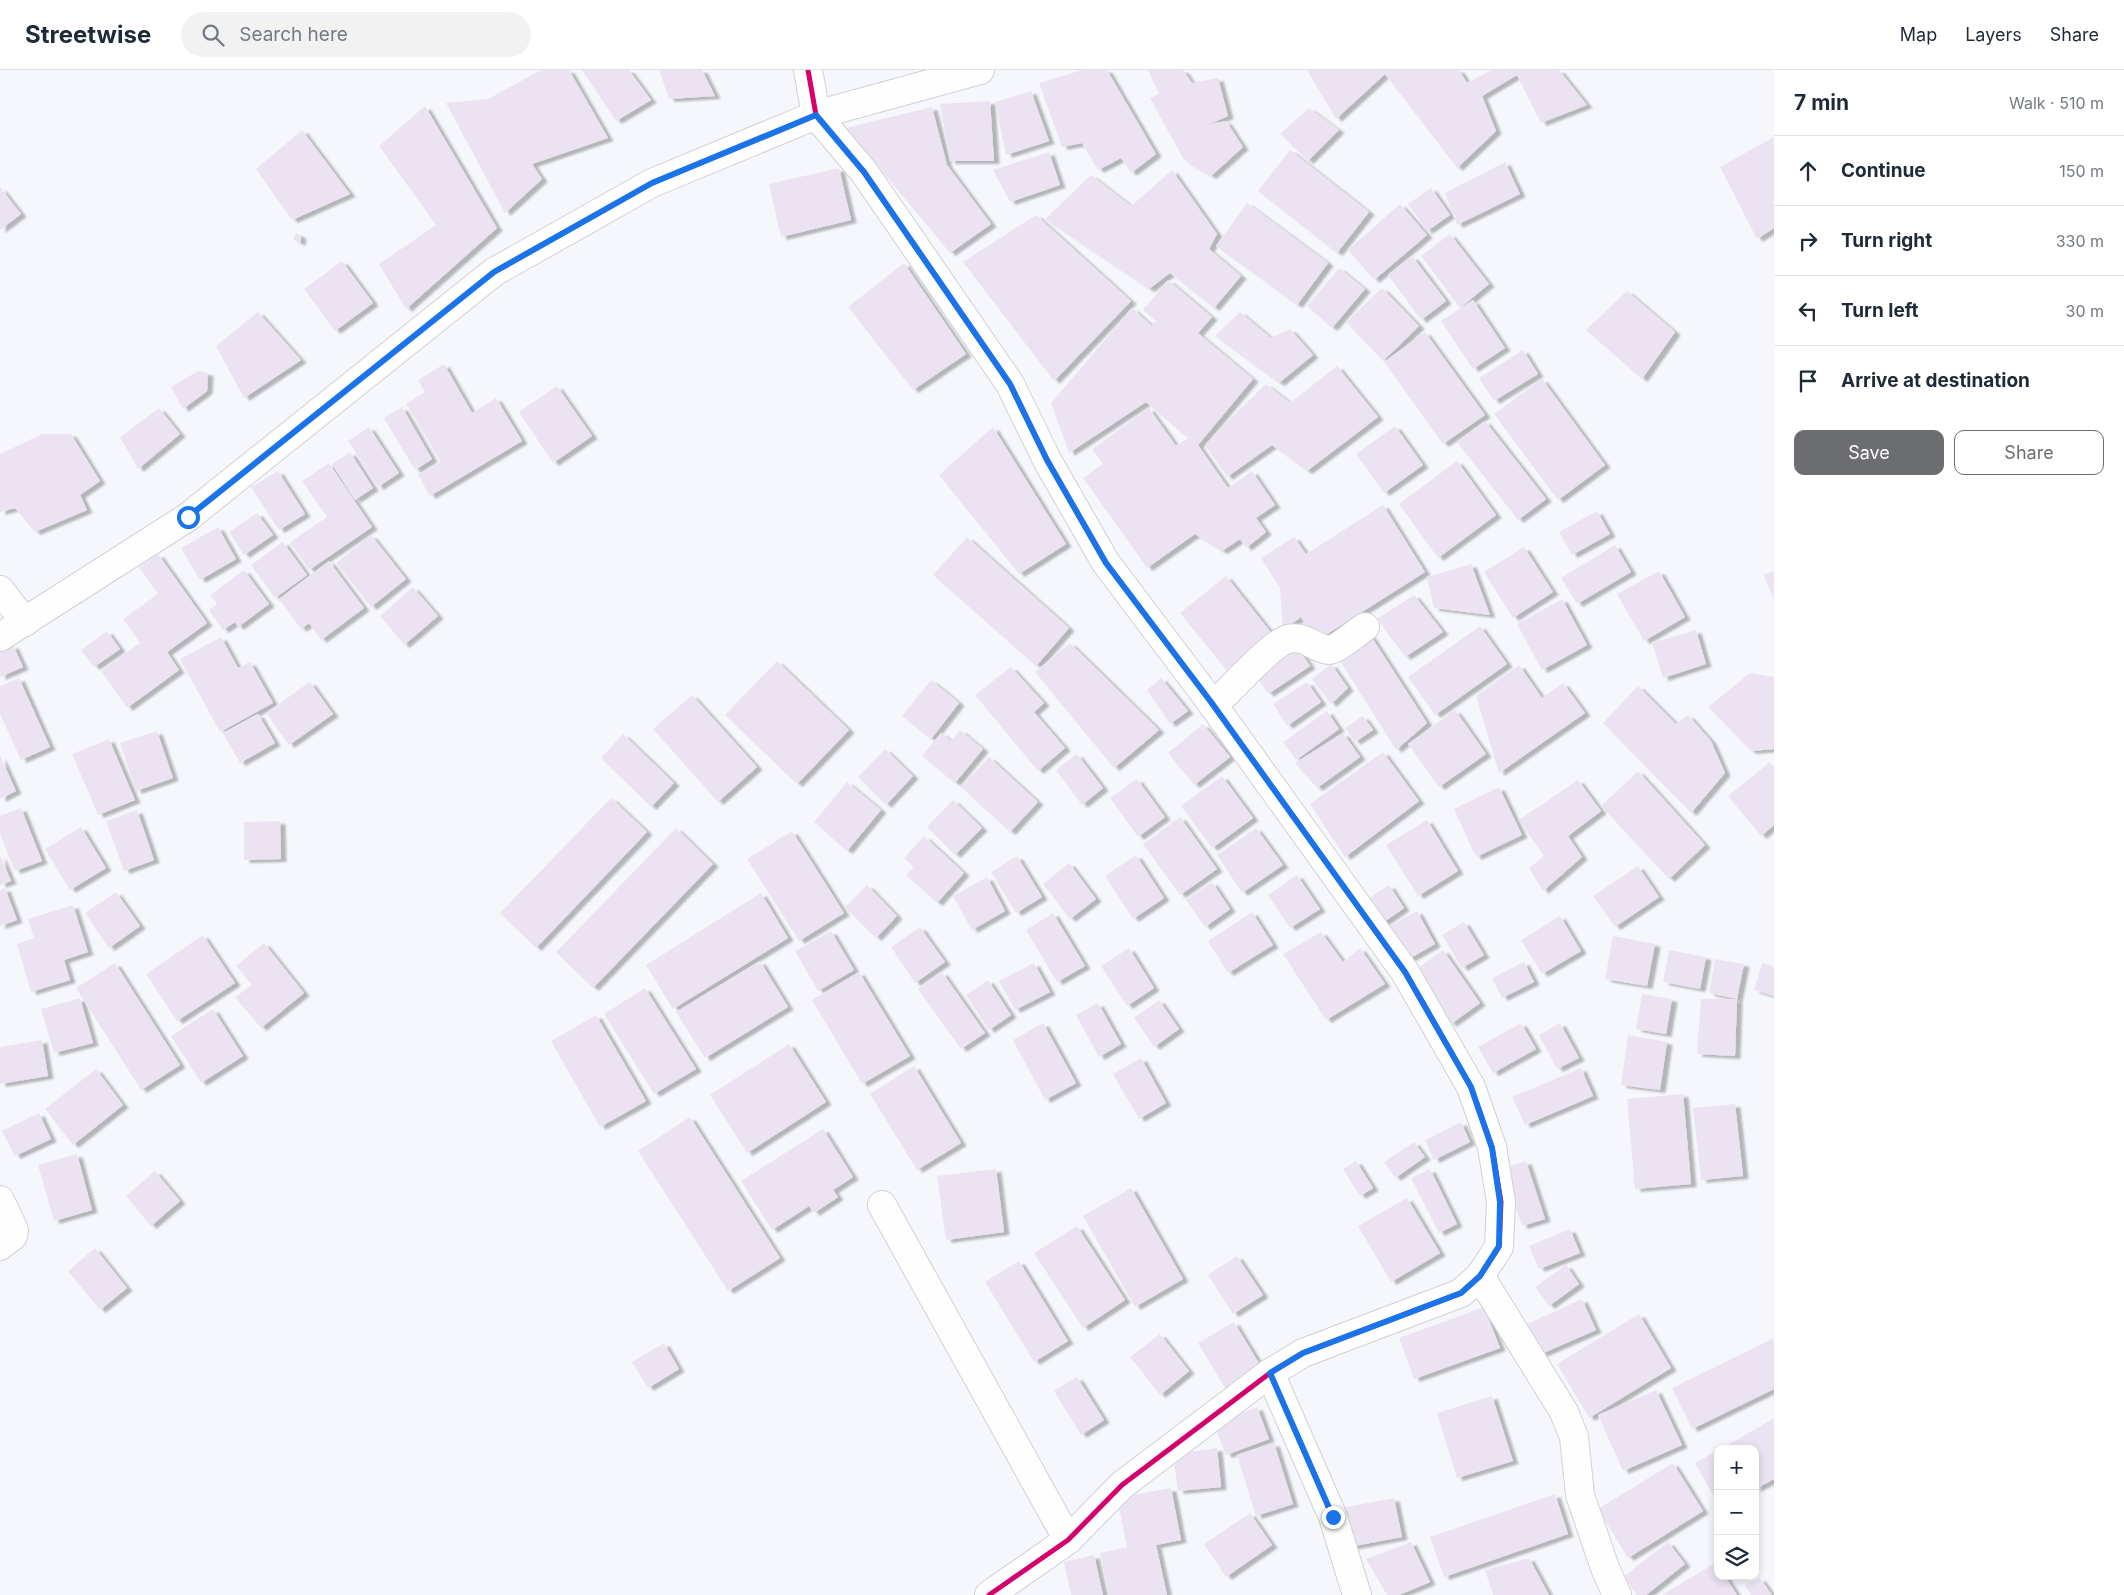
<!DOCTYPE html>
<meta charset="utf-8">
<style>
:root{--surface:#fff;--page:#f2f2f3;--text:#1f2937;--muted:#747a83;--line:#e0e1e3;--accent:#6c6d70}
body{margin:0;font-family:Inter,sans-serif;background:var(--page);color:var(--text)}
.controls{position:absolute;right:15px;bottom:15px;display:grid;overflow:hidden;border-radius:10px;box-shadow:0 2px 8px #0003}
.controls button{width:45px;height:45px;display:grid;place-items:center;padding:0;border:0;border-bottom:1px solid var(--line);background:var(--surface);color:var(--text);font:25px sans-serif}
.stop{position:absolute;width:15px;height:15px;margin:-11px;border:4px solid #1a73e8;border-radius:50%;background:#fff}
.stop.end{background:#1a73e8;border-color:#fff;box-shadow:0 1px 5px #0008}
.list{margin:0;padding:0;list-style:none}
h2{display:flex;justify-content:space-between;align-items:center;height:65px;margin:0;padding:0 20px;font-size:21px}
h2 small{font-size:16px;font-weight:400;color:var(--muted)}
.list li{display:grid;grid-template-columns:32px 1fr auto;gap:15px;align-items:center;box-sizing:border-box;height:70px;padding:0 20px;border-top:1px solid var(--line)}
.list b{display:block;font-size:19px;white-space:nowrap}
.list em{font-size:16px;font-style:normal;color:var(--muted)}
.actions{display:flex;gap:10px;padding:15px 20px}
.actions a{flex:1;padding:11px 0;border:1px solid var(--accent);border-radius:10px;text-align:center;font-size:18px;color:var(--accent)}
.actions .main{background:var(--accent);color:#fff}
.icon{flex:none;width:28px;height:28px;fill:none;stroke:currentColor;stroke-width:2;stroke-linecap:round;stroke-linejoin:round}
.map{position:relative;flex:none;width:1774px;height:1525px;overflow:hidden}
header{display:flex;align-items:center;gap:30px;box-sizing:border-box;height:70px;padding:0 25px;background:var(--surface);border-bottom:1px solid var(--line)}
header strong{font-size:24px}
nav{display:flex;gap:28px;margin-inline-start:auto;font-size:18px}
.search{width:350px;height:45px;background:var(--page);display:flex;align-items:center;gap:12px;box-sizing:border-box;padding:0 18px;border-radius:28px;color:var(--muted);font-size:19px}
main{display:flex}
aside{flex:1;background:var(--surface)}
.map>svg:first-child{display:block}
.building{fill:#ece3f2;filter:url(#shadow)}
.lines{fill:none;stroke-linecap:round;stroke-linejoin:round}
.street-casing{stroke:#d0d1d5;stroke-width:30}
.primary-casing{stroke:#d0d1d5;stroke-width:30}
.street{stroke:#fefeff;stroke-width:28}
.primary{stroke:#fefeff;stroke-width:28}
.cycleway-casing{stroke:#fff;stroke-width:8}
.cycleway{stroke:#d6006c;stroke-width:5}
.route{stroke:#1a73e8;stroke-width:6}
</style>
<header>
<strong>Streetwise</strong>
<div class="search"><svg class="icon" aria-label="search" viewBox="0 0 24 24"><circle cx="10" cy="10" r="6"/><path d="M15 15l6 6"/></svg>Search here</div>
<nav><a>Map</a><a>Layers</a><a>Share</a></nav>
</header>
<main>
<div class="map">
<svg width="1774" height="1525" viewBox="0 0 1774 1525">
<defs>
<filter id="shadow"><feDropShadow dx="5.5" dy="3" stdDeviation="1" flood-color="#0004"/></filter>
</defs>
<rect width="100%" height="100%" fill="#f6f7fc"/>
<g class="building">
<polygon points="541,0 569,0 608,68 532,94 542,109 505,143 446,33 488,29"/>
<polygon points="582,0 629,0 651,30 616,51"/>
<polygon points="659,0 702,0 715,26 669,29"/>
<polygon points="1082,0 1107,0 1156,84 1131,103 1121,88 1098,100 1082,73 1062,77 1039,13"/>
<polygon points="1148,0 1183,0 1192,13 1218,8 1228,46 1210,54 1226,51 1243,77 1211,106 1184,90 1150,28 1159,24"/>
<polygon points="1307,0 1459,0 1467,13 1492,0 1559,0 1587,35 1541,53 1517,5 1482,26 1496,61 1457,98 1385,4 1336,49"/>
<polygon points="1031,21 1049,71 1006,85 995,32"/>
<polygon points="990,31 994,91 950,91 940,34"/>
<polygon points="425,36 497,158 406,239 379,194 436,155 379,76"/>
<polygon points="932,37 947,95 991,154 950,183 846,58"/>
<polygon points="1309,38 1339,60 1308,91 1280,64"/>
<polygon points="302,60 350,124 292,150 256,99"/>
<polygon points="1774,67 1774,158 1757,169 1720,97"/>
<polygon points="1290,80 1369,142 1337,183 1258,121"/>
<polygon points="1049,82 1060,115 1010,132 993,100"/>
<polygon points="1505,92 1520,124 1457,155 1445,123"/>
<polygon points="839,98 851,150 781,167 769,114"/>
<polygon points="1172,100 1217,164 1209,179 1241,206 1214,238 1170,203 1149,219 1045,149 1091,105 1131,136"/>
<polygon points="0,117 21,144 0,160"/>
<polygon points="1431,118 1450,145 1427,161 1408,134"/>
<polygon points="1247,133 1328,193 1297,235 1216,176"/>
<polygon points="1400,134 1427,165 1374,210 1348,180"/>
<polygon points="1036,145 1131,231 1054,311 963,192"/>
<polygon points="296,163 301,166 300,173 293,169"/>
<polygon points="1450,164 1489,214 1460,238 1421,186"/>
<polygon points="1412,186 1446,231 1421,250 1388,205"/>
<polygon points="342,191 373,233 335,261 304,219"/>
<polygon points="904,193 966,284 913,320 848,237"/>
<polygon points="1339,198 1365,219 1332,258 1307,236"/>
<polygon points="1168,210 1212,247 1198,263 1253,309 1198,375 1228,418 1252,401 1275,435 1256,448 1266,462 1246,478 1240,469 1222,481 1195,464 1147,498 1083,408 1103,394 1092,379 1149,338 1176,376 1188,368 1146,332 1069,383 1051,333 1132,238 1152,256 1156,251 1143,240"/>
<polygon points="1382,218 1419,256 1383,291 1346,252"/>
<polygon points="1627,221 1675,262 1642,309 1586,260"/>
<polygon points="1473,230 1505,278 1473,299 1441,251"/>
<polygon points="258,242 301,290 244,328 216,276"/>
<polygon points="1240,242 1271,268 1290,259 1313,285 1279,313 1215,266"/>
<polygon points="1425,262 1485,345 1443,374 1384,292"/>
<polygon points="1523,280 1538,304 1494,331 1479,308"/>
<polygon points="444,294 472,343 496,328 522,371 430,426 418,405 441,392 406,334 425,322 418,310"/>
<polygon points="1337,296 1378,347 1307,401 1272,375 1227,407 1205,375 1238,341 1266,314 1290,333"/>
<polygon points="198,301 208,303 207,321 183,339 171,317"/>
<polygon points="1542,309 1605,395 1558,430 1494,344"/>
<polygon points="557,316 592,366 553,393 519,342"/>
<polygon points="402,337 432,389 415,400 384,348"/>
<polygon points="159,338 180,364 138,399 120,367"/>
<polygon points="1485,351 1546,429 1518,450 1457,372"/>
<polygon points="1395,356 1423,395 1384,423 1356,384"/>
<polygon points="369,357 399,403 378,417 348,371"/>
<polygon points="993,357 1066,474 1019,504 939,405"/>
<polygon points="42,364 71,364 100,411 80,425 87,440 35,462 15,438 0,442 0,384"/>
<polygon points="350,382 373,418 355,430 332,394"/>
<polygon points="1457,391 1496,445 1438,488 1399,434"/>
<polygon points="329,393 372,457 309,500 290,472 327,447 302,411"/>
<polygon points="278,401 305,444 279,460 251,417"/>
<polygon points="1383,435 1425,502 1316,571 1301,547 1283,560 1280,518 1261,488 1294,467 1306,484"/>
<polygon points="1597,441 1610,464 1572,485 1559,462"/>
<polygon points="257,443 273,465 244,485 229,462"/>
<polygon points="218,457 236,489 200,510 181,478"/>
<polygon points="371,465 406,509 371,537 336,493"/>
<polygon points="967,467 1069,558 1036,596 933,505"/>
<polygon points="283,472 307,505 275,528 251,495"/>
<polygon points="1615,475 1631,502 1577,534 1561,508"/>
<polygon points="1524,477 1553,522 1513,548 1484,502"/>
<polygon points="158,484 207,553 167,582 179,600 127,638 101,601 140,573 123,549 158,524 139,497"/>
<polygon points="329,491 364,538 321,570 309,553 301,559 279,529"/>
<polygon points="1471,494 1490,545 1434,538 1427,507"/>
<polygon points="244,500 269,534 238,557 235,552 223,560 209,540 217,534 210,525"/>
<polygon points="1659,501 1685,547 1644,571 1617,524"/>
<polygon points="1774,501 1774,530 1764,505"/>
<polygon points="1226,506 1277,570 1232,607 1180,543"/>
<polygon points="413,517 438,546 404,575 380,546"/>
<polygon points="1414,525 1443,562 1405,587 1377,549"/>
<polygon points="1562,529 1587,575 1542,600 1517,554"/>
<polygon points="1480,556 1507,594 1435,645 1408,607"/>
<polygon points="1367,560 1427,653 1396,680 1335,583"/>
<polygon points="1696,560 1706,594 1663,608 1652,573"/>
<polygon points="107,561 120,579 94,597 81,580"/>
<polygon points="221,567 238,598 250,592 273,633 220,662 180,589"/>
<polygon points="1070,573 1159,660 1114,698 1035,602"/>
<polygon points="13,575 23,597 0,607 0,581"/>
<polygon points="1298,578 1310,596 1268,624 1256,606"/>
<polygon points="777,591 849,660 797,714 725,645"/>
<polygon points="1331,594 1348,618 1331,634 1312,609"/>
<polygon points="1519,595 1542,628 1563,613 1585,643 1499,703 1476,626"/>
<polygon points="1011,597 1044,633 1034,642 1065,678 1038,701 975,625"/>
<polygon points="1750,603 1774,607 1774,679 1751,681 1708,637"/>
<polygon points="19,608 50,677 21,690 0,644 0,616"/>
<polygon points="1161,608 1188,641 1170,654 1147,620"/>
<polygon points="931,610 959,633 931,669 902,646"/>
<polygon points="310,612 333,644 289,675 266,643"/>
<polygon points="1307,612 1321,632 1287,656 1273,634"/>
<polygon points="1638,616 1676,654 1688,645 1711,671 1725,703 1691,743 1603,653"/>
<polygon points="692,625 757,697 718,732 653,659"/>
<polygon points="1455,640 1486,684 1439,717 1408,674"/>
<polygon points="1327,641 1339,659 1296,690 1283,672"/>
<polygon points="258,644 275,673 240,693 223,663"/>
<polygon points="1363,646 1373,660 1355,672 1345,658"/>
<polygon points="1203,654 1230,687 1194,715 1168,683"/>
<polygon points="960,660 983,679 955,713 922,686 941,663 951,671"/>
<polygon points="157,661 173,708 136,721 120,673"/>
<polygon points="1343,663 1360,687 1317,718 1295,693"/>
<polygon points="623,664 674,713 651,737 601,688"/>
<polygon points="109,669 135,730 98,745 72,684"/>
<polygon points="885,679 913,706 886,735 858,707"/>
<polygon points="1383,682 1419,731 1345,787 1310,734"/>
<polygon points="1077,684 1103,718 1082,735 1056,700"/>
<polygon points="0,686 16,721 0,729"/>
<polygon points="989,687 1038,732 1010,762 961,717"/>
<polygon points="1770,692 1774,698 1774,755 1761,766 1728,726"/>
<polygon points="1638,701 1705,775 1669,809 1601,736"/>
<polygon points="1222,706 1253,748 1212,778 1181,736"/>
<polygon points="1137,709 1165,747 1138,767 1110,728"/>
<polygon points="1578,710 1601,741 1568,766 1582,787 1543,821 1529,798 1544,786 1519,750"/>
<polygon points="847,712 881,740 847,781 814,752"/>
<polygon points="1499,717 1522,765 1476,787 1454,739"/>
<polygon points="611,728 647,762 536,878 500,843"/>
<polygon points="953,730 982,758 955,785 927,757"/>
<polygon points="21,738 42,791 15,801 0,764 0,746"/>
<polygon points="137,740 154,790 124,801 106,751"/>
<polygon points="1180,747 1217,799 1180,825 1143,774"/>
<polygon points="1427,750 1458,801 1418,826 1386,775"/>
<polygon points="280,751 281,789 244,790 244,752"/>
<polygon points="81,757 106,798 70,820 45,779"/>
<polygon points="676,758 713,794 593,918 556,882"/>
<polygon points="1256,758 1283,795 1242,823 1217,785"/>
<polygon points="792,761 844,843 799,871 747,789"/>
<polygon points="924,766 964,803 937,833 906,805 914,797 904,788"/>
<polygon points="0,785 11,811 0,815"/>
<polygon points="1136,785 1164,828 1133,849 1105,806"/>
<polygon points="1017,786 1042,827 1016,843 991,802"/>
<polygon points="1069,793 1096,829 1070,849 1043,814"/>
<polygon points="1638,796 1659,827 1615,857 1593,826"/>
<polygon points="1297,805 1320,839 1290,858 1268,825"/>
<polygon points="987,807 1005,841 972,860 953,826"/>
<polygon points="1212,812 1230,839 1205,857 1186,830"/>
<polygon points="867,815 897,846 876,868 845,837"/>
<polygon points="1389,815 1404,838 1381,854 1365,831"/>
<polygon points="5,818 17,850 0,856 0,820"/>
<polygon points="116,822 140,856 109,878 85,843"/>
<polygon points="761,823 788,868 673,939 646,895"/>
<polygon points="73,835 88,882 64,890 70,910 31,922 17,874 34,868 28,849"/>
<polygon points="1417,841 1435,874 1407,890 1388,857"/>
<polygon points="1252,842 1273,875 1228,903 1208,871"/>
<polygon points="1053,843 1085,896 1057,912 1026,860"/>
<polygon points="1560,846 1581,881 1542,904 1521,870"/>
<polygon points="1464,852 1484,885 1462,898 1442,865"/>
<polygon points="920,857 945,892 915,913 891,877"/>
<polygon points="831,861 854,900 818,921 795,881"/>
<polygon points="1321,862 1343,892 1360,878 1385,914 1326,950 1283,884"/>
<polygon points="203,865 235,913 177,951 146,904"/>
<polygon points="1613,866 1655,874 1647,916 1605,909"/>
<polygon points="264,873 304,923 261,958 235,927 252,915 236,896"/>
<polygon points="1129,878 1154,918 1127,936 1101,896"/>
<polygon points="1443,880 1480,933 1451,954 1414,901"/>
<polygon points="1669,880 1706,887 1700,919 1663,912"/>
<polygon points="1715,889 1744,894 1737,929 1709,923"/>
<polygon points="760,891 788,937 705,988 676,942"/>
<polygon points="1524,892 1534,912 1502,928 1492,908"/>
<polygon points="115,893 180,995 141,1020 76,918"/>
<polygon points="1034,893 1050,922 1015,940 999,911"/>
<polygon points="1762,893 1774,897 1774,926 1754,920"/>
<polygon points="859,902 910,986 862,1014 812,930"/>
<polygon points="942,902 985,963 961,979 918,919"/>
<polygon points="988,910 1011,945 989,960 966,925"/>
<polygon points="645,918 696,999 654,1024 604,944"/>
<polygon points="1642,924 1672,929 1666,964 1636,959"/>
<polygon points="80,928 93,973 54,983 41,939"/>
<polygon points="1701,929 1737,929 1735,986 1697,984"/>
<polygon points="1159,930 1179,959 1154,977 1134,948"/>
<polygon points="1098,933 1121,974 1099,987 1076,945"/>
<polygon points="213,939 243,986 201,1013 171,966"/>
<polygon points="596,945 646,1031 600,1057 551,971"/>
<polygon points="1043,953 1076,1013 1045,1030 1013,970"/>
<polygon points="1521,953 1536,979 1493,1003 1478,977"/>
<polygon points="1560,953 1579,988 1557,999 1539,965"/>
<polygon points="1628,965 1667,972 1660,1020 1621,1015"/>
<polygon points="42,970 48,1006 0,1014 0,977"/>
<polygon points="789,974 826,1032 747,1083 710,1025"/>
<polygon points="1141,988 1166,1033 1139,1049 1113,1004"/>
<polygon points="914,996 961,1073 917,1100 870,1024"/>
<polygon points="1581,998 1593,1026 1525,1055 1512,1027"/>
<polygon points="96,999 123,1035 73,1075 45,1039"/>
<polygon points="1683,1024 1691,1114 1635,1119 1627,1029"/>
<polygon points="1735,1034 1743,1106 1701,1110 1693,1038"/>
<polygon points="39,1043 51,1069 15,1086 2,1061"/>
<polygon points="690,1047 780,1188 728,1221 638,1081"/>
<polygon points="1461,1052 1470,1072 1434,1090 1425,1070"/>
<polygon points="823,1059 853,1107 833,1120 838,1127 814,1143 809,1136 772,1160 741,1111"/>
<polygon points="1414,1072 1425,1087 1395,1108 1384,1092"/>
<polygon points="77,1084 92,1140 54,1151 38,1095"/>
<polygon points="1356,1091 1373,1118 1360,1126 1343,1099"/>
<polygon points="1526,1091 1545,1149 1522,1156 1502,1099"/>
<polygon points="996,1099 1004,1162 946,1170 937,1106"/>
<polygon points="1430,1099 1457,1154 1439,1163 1411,1108"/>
<polygon points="155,1101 180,1131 151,1156 126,1126"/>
<polygon points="1131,1118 1183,1209 1135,1237 1083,1146"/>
<polygon points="1407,1128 1440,1183 1391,1212 1358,1156"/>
<polygon points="1077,1156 1125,1230 1083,1258 1034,1183"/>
<polygon points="1570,1159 1580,1183 1539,1199 1529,1176"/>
<polygon points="95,1178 127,1218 100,1240 68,1201"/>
<polygon points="1237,1186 1263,1225 1233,1244 1208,1205"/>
<polygon points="1019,1191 1068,1271 1034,1292 985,1212"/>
<polygon points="1566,1195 1579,1214 1549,1236 1535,1217"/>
<polygon points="1582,1229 1596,1260 1541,1284 1527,1254"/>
<polygon points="1484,1237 1500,1278 1414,1309 1399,1268"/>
<polygon points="1639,1244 1671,1298 1589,1348 1557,1294"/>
<polygon points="1234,1252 1263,1300 1227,1321 1198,1273"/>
<polygon points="1160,1264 1189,1301 1160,1325 1130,1287"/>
<polygon points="1774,1268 1774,1319 1692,1359 1672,1318"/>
<polygon points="664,1273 679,1299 648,1318 632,1292"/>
<polygon points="1077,1307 1104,1350 1081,1365 1054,1321"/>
<polygon points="1656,1320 1682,1375 1623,1401 1598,1345"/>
<polygon points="1492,1326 1513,1391 1457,1408 1437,1343"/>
<polygon points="1257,1337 1269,1369 1226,1385 1214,1354"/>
<polygon points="1774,1348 1774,1409 1755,1419 1755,1379 1721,1379"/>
<polygon points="1274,1373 1293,1434 1256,1446 1237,1385"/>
<polygon points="1217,1378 1221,1417 1178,1421 1173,1384"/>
<polygon points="1718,1380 1718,1434 1695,1393"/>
<polygon points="1673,1393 1703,1441 1628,1488 1598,1439"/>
<polygon points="1171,1418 1181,1470 1156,1475 1167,1525 1109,1525 1100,1483 1127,1477 1117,1428"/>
<polygon points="1555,1424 1568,1464 1444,1507 1430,1467"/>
<polygon points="1394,1428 1402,1467 1349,1477 1341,1438"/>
<polygon points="1250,1443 1272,1475 1226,1507 1204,1474"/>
<polygon points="1411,1472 1430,1512 1399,1525 1387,1525 1366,1489"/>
<polygon points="1668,1472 1685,1494 1646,1525 1637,1525 1623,1507"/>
<polygon points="1094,1485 1103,1525 1071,1525 1064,1492"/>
<polygon points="1529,1488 1549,1525 1493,1525 1485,1500"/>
<polygon points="1717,1492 1718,1506 1725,1506 1737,1525 1662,1525"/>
<polygon points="1760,1508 1772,1525 1751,1525 1745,1515"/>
</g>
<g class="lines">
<defs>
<g id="street">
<polyline points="808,0 816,45 864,102 1010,314 1047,390 1106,493 1211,632 1405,902 1471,1017 1492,1077 1501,1132 1499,1177 1480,1206 1461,1223 1303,1283 1270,1303 1122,1415 1068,1470 989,1525"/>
<polyline points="0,520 25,552"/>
<path d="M1213 636C1228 622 1272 573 1288 569 1306 565 1315 579 1329 580 1337 580 1357 562 1365 557"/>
<polyline points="0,1130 14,1160 13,1166 0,1176"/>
<polyline points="882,1135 1068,1470"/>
<polyline points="1480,1206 1564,1342 1574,1367 1580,1425 1605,1498 1617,1525"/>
<polyline points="1270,1303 1333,1447 1357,1525"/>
</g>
<polyline id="primary" points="0,567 188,447 494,202 652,113 816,45 980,0"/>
</defs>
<use href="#street" class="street-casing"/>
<use href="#primary" class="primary-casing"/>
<use href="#street" class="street"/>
<use href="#primary" class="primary"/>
<defs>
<polyline id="cycleway" points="808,0 816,45 864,102 1010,314 1047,390 1106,493 1211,632 1405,902 1471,1017 1492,1077 1501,1132 1499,1177 1480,1206 1461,1223 1303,1283 1270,1303 1122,1415 1068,1470 989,1525"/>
</defs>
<use href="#cycleway" class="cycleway-casing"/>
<use href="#cycleway" class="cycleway"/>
</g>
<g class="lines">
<polyline class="route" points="188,447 494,202 652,113 816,45 864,102 1010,314 1047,390 1106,493 1211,632 1405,902 1471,1017 1492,1078 1500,1132 1499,1176 1480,1206 1461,1223 1303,1283 1270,1303 1333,1447"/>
</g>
</svg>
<div class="controls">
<button>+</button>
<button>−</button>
<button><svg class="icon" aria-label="layers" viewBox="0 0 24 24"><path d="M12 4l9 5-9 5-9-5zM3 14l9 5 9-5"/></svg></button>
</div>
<div class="stop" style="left:188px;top:447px"></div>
<div class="stop end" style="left:1333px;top:1447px"></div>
</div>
<aside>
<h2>7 min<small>Walk · 510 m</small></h2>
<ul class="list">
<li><svg class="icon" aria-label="ahead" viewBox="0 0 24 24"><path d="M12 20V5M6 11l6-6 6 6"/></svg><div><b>Continue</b></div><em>150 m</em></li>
<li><svg class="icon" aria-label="right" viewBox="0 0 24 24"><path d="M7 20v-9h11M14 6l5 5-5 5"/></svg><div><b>Turn right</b></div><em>330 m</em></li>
<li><svg class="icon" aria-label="left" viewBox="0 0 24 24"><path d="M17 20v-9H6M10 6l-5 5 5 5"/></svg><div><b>Turn left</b></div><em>30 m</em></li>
<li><svg class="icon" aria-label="arrive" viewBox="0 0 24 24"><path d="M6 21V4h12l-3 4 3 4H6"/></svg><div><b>Arrive at destination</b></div></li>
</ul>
<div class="actions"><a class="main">Save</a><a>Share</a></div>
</aside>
</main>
